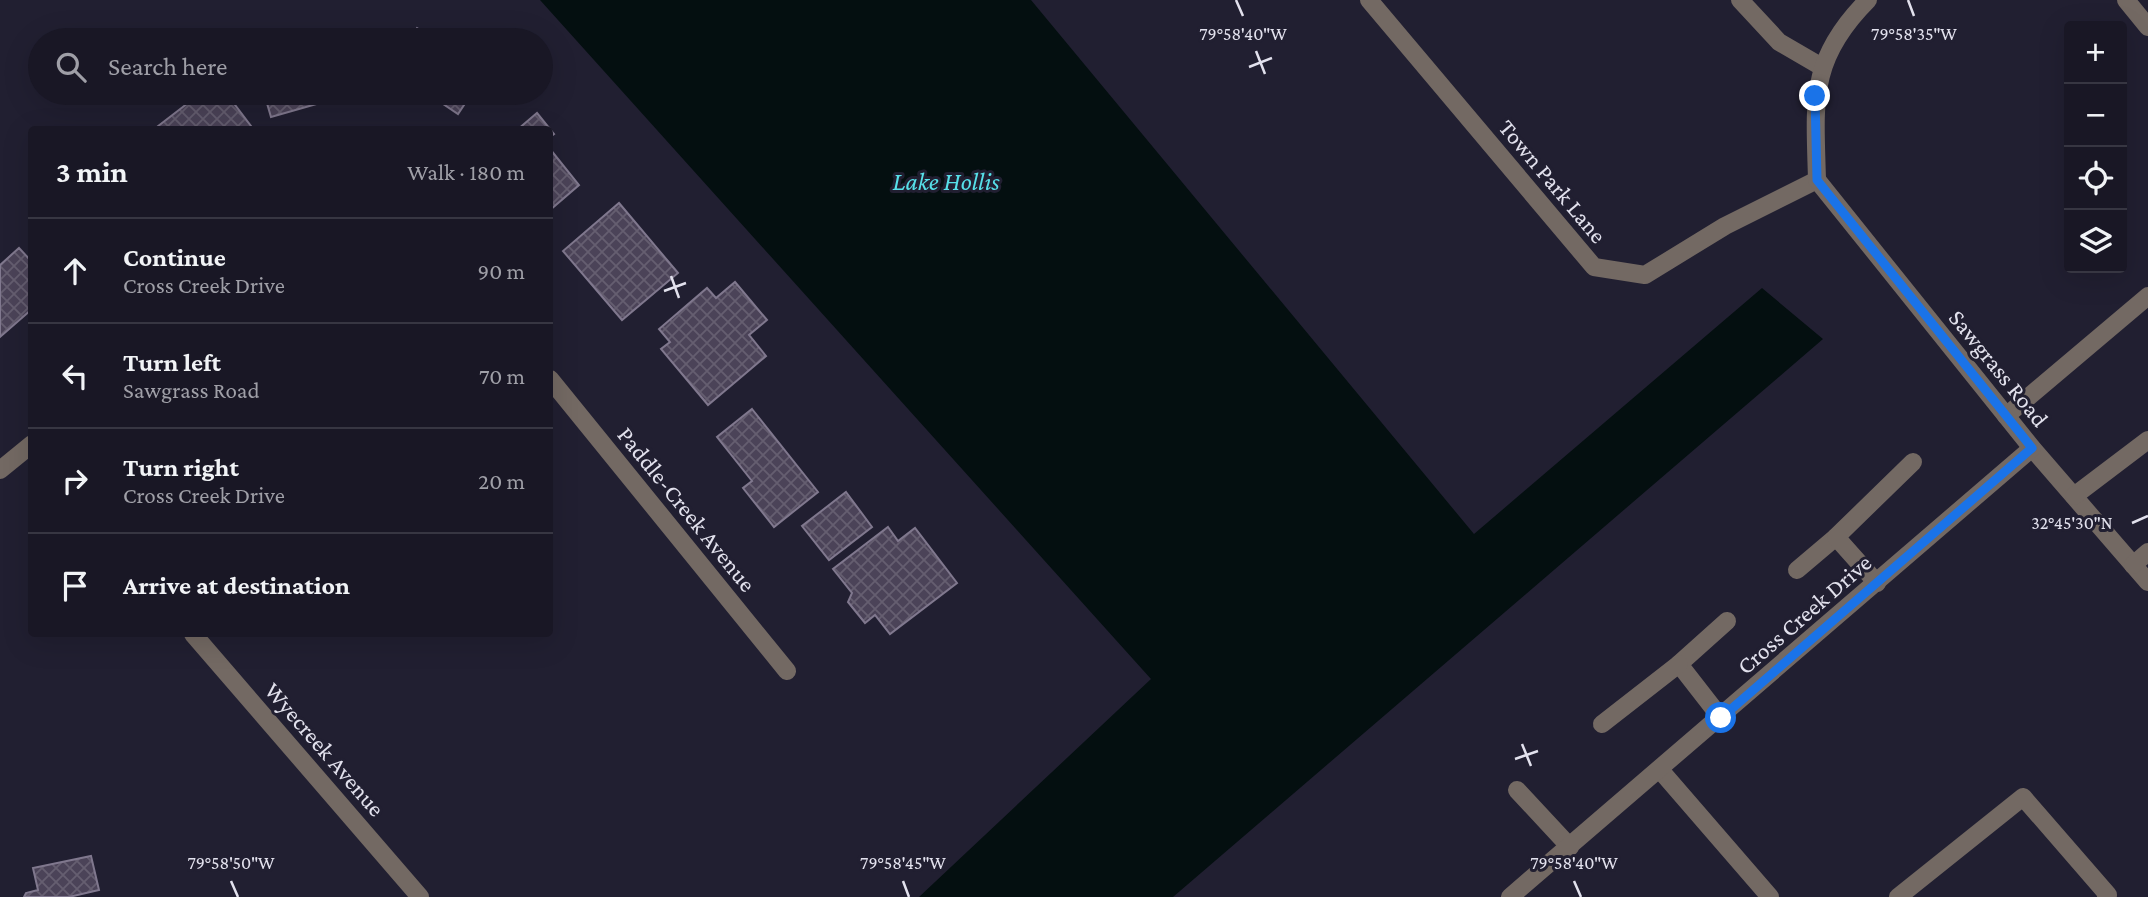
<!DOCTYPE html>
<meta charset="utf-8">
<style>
:root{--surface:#191725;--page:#22202d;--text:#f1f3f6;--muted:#9f9fa7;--line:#373642}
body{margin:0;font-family:"Crimson Pro",serif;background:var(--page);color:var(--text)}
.controls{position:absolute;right:21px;top:21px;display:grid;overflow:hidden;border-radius:7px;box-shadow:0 7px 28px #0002}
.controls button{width:63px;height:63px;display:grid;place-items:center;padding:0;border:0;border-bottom:2px solid var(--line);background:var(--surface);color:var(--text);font:35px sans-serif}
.stop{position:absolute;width:21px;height:21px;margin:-16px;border:5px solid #1a73e8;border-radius:50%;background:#fff}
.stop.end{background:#1a73e8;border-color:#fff;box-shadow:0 2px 7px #0008}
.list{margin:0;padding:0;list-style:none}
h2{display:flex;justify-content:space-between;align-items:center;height:91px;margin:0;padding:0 28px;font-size:30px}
h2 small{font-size:23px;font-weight:400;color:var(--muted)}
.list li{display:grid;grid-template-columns:46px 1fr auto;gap:21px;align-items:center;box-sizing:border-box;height:105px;padding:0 28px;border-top:2px solid var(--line)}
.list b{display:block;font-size:26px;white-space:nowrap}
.list p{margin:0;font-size:23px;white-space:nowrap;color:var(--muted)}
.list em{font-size:23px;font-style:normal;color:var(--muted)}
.icon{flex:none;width:38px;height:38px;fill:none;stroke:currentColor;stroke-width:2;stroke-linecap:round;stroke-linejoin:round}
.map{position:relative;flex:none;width:2148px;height:897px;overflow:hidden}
.search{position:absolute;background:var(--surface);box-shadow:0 7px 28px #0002;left:28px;top:28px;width:525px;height:77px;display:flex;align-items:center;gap:18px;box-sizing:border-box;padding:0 24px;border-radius:38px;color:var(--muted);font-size:26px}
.panel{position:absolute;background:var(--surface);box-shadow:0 7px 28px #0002;left:28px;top:126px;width:525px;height:511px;border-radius:7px}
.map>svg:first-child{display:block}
.water{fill:#040f10}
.building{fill:url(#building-cross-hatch);stroke:#80788e;stroke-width:2}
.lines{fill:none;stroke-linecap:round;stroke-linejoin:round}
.minor{stroke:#736963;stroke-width:18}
.route{stroke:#1a73e8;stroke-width:9}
.ticks{fill:none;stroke:#e2e1ed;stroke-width:2.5}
.labels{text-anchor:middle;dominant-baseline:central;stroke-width:6;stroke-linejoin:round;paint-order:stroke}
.street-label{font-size:24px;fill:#e2e1ed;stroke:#211f31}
.water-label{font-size:26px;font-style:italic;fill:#57e0e9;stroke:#211f31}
.ticks-label{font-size:18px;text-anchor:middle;fill:#e2e1ed;stroke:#211f31;stroke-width:6;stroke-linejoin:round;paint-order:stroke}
</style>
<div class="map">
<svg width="2148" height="897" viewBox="0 0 2148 897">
<defs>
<pattern id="building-cross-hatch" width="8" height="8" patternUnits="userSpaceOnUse" patternTransform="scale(1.75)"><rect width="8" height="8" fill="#4b4358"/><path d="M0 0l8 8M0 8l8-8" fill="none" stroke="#655e70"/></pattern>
</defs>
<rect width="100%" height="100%" fill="#211f31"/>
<polygon class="water" points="540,0 1031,0 1474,534 1762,288 1823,339 1173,897 919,897 1151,679"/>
<g class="building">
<polygon points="417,28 436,40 409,40"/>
<polygon points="284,31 287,40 251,40"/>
<polygon points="201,93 226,93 254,130 153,130"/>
<polygon points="264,93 355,93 271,117"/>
<polygon points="427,93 472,93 458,114"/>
<polygon points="537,113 554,134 550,137 550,130 517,130"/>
<polygon points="550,149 579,185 550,210"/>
<polygon points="619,203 678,273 622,320 563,251"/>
<polygon points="19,248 32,262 32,309 0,337 0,265"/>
<polygon points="735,282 767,320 749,335 766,356 708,405 661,349 670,342 659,329 707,288 716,298"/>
<polygon points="752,409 818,492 774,527 743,488 752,481 717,437"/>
<polygon points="846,492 872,527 829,560 802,526"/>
<polygon points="888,527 898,541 915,528 957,583 890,634 875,615 865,623 848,602 852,593 833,569"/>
<polygon points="91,856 99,890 69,897 24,897 26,893 38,890 33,868"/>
</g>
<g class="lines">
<g class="minor">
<polyline points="1369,0 1594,267 1645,275 1725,226 1817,180"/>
<polyline points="1740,0 1779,42 1822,67"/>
<polyline points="2126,0 2148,27"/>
<polyline points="1817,180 2032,448 2148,582"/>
<path d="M1817 180C1815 102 1808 60 1868 0"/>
<polyline points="550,379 787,671"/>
<polyline points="2006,416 2148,296"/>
<polyline points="0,470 32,444"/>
<polyline points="2074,496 2148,440"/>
<polyline points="2133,565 2148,552"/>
<polyline points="1797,570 1836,537"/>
<polyline points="1877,583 1836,537 1913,462"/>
<polyline points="193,634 420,897"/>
<polyline points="1721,718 1679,664 1727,621"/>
<polyline points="1602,724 1679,664"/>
<polyline points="1661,771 1770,897"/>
<polyline points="1517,790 1570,847"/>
<polyline points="1510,897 2032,448"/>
<polyline points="1898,897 2023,797 2108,895 2106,897"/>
</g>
</g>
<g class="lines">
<polyline class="route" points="1721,718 2032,448 1817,180 1815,96"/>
</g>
<path class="ticks" d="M1236 0 1243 16M1908 0 1914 16M1256 51 1265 74M1249 67 1272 58M671 276 679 298M664 291 686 283M2132 523 2148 516M1522 744 1531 766M1515 759 1538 751M231 881 238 897M903 881 909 897M1574 881 1581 897"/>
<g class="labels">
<g class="street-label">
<text transform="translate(1553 181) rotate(50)">Town Park Lane</text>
<text transform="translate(1999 368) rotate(51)">Sawgrass Road</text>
<text transform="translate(687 509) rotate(51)">Paddle-Creek Avenue</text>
<text transform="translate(1804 614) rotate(-41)">Cross Creek Drive</text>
<text transform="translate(325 749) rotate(49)">Wyecreek Avenue</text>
</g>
<g class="water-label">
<text x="946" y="181">Lake Hollis</text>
</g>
</g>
<g class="ticks-label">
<text x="1243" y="40">79°58'40"W</text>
<text x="1914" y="40">79°58'35"W</text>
<text x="2072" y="529">32°45'30"N</text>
<text x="231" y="869">79°58'50"W</text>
<text x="903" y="869">79°58'45"W</text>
<text x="1574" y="869">79°58'40"W</text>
</g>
</svg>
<div class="controls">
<button>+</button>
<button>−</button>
<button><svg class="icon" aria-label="locate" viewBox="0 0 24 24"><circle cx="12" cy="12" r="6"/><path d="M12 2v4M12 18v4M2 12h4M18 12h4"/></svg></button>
<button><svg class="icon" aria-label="layers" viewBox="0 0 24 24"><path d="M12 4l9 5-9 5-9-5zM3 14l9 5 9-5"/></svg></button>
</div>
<div class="stop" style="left:1721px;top:718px"></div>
<div class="stop end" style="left:1815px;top:96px"></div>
<div class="search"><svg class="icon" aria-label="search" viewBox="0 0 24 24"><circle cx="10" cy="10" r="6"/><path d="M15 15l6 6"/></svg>Search here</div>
<section class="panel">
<h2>3 min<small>Walk · 180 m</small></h2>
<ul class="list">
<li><svg class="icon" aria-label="ahead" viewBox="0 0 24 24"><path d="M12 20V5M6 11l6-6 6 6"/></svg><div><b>Continue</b><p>Cross Creek Drive</p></div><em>90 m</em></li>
<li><svg class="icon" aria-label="left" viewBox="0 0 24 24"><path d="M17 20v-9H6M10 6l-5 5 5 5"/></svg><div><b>Turn left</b><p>Sawgrass Road</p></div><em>70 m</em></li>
<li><svg class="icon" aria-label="right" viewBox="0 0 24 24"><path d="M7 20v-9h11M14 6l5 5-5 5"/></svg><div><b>Turn right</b><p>Cross Creek Drive</p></div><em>20 m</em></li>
<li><svg class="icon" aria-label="arrive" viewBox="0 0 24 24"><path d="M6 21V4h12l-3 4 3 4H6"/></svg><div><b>Arrive at destination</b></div></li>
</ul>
</section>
</div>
